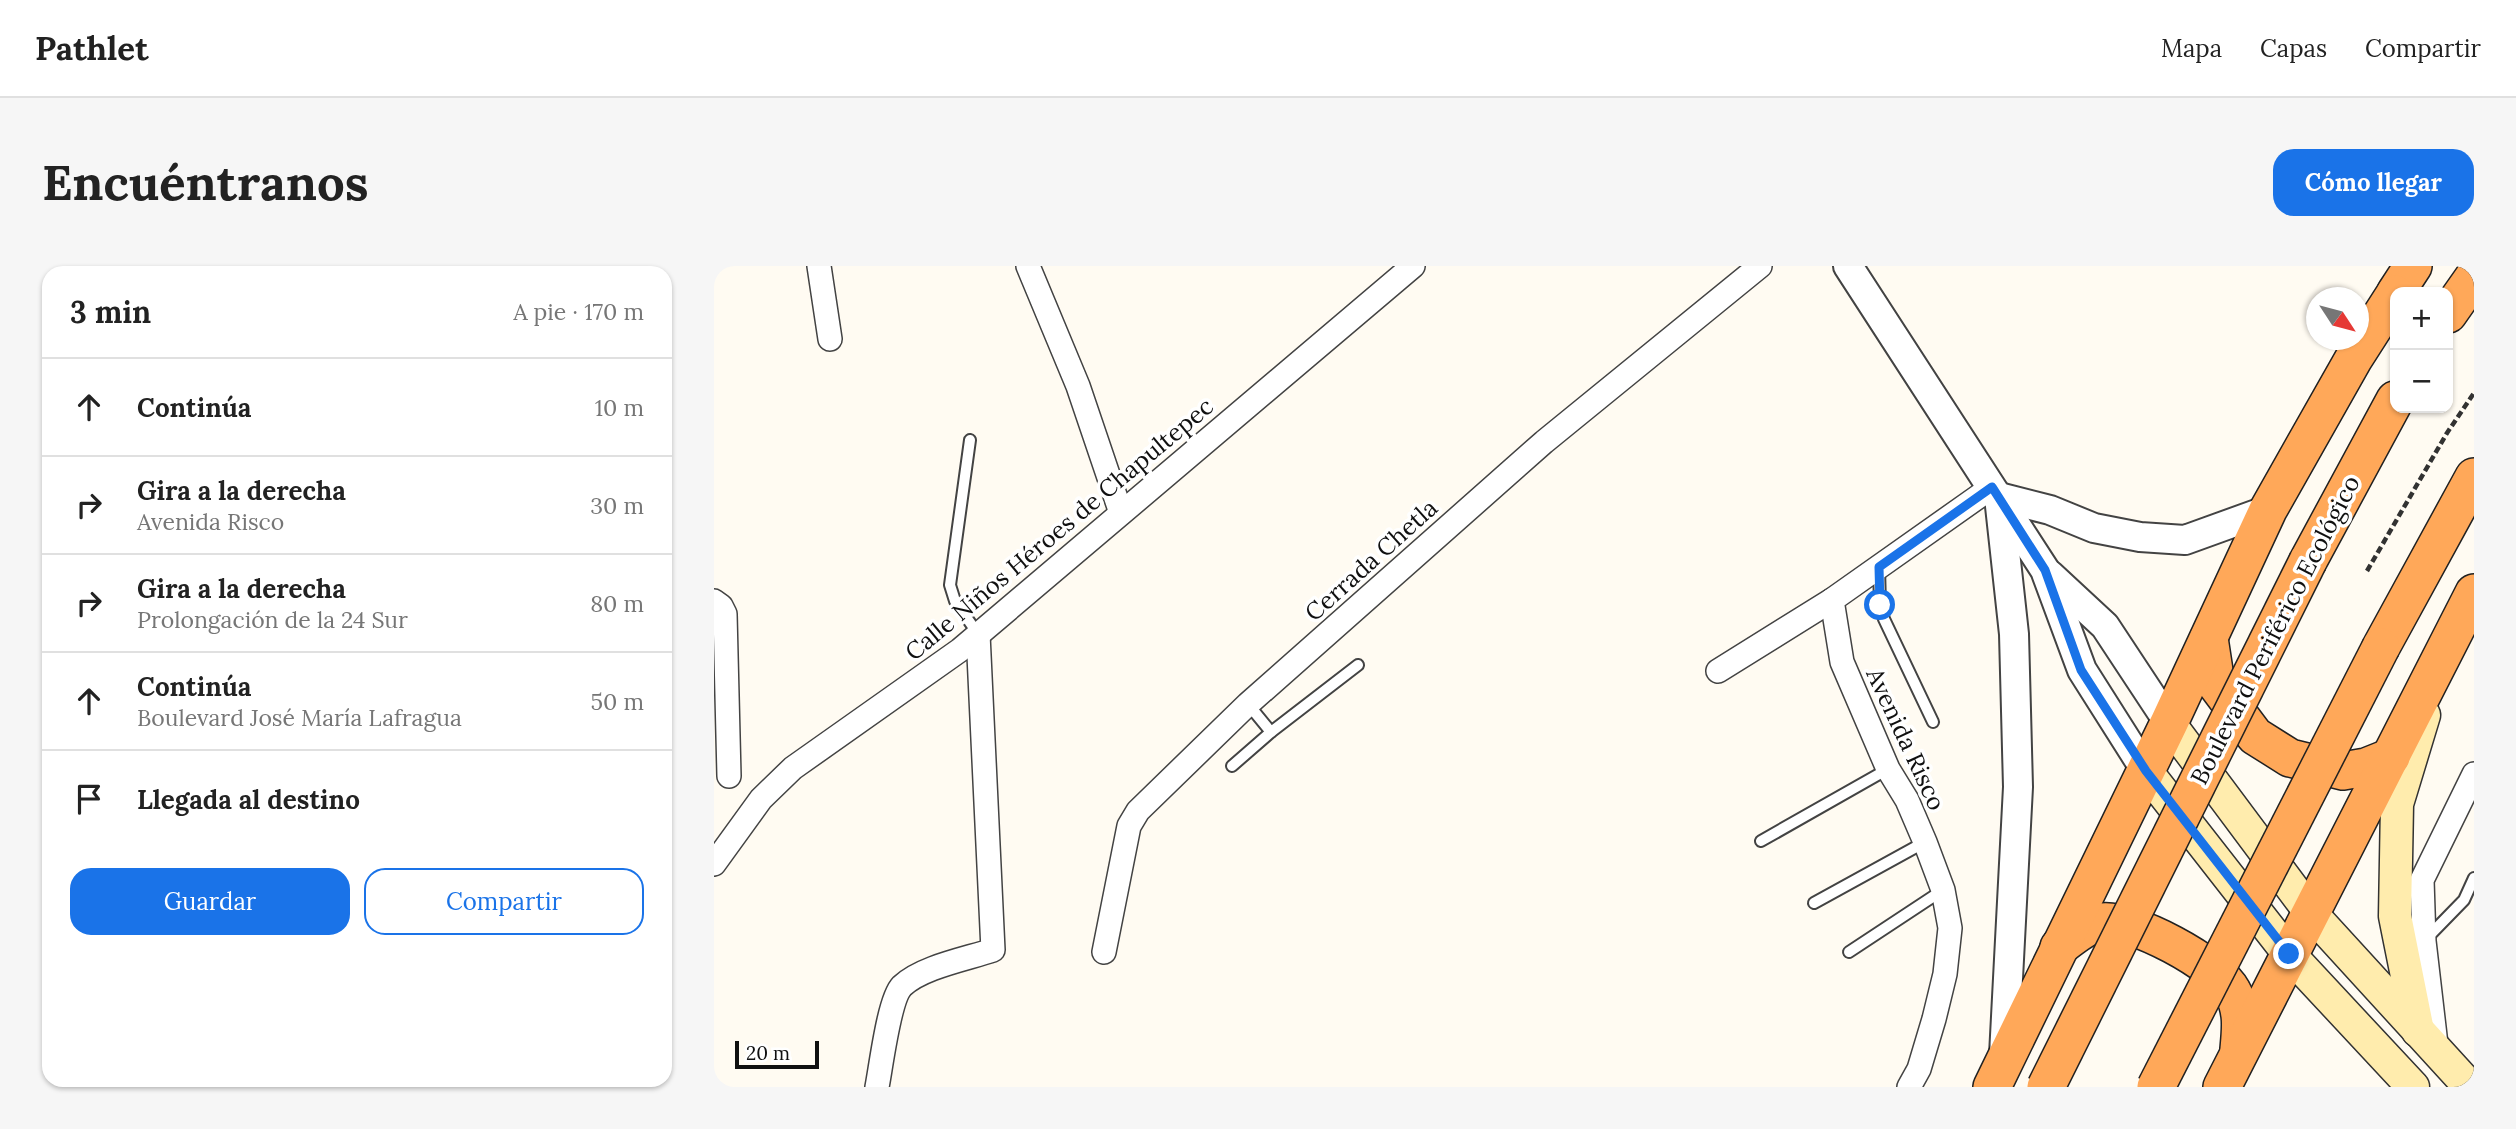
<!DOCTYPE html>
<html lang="es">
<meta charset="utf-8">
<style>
:root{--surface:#fff;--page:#f6f6f6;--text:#222;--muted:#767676;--line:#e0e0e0;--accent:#1a73e8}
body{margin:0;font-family:Lora,serif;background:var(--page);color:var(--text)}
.controls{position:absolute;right:21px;top:21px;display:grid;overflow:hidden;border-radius:14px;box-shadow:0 2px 5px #0004}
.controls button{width:63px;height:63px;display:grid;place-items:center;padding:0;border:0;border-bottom:2px solid var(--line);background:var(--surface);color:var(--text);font:35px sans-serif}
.compass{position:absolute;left:1592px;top:21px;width:63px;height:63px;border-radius:50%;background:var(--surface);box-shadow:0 2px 5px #0004;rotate:126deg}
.scale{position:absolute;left:21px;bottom:18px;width:84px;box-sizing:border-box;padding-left:7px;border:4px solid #101010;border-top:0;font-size:19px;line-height:24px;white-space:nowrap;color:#101010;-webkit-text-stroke:5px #fff;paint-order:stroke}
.stop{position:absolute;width:21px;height:21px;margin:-16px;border:5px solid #1a73e8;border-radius:50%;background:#fff}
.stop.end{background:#1a73e8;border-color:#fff;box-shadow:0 2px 7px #0008}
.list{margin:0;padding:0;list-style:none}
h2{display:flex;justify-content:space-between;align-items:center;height:91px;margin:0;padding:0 28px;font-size:30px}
h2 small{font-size:23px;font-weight:400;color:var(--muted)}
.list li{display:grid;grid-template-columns:46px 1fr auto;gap:21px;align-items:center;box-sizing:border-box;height:98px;padding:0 28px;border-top:2px solid var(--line)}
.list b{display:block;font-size:26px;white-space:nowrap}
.list p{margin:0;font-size:23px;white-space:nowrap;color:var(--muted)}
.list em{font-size:23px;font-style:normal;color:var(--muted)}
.actions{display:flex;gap:14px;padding:21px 28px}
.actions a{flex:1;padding:16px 0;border:2px solid var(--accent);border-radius:21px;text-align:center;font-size:24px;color:var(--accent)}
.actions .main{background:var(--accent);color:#fff}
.icon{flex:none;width:38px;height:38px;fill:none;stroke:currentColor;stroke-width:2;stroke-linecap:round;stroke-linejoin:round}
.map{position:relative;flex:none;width:1760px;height:821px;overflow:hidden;border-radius:21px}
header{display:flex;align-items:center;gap:42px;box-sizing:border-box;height:98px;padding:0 35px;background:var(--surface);border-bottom:2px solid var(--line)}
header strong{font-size:33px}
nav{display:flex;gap:38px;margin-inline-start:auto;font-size:24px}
.intro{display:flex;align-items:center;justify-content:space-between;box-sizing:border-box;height:168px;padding:0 42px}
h1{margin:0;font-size:49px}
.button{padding:18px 32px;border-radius:21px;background:var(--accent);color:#fff;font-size:24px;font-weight:700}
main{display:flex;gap:42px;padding:0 42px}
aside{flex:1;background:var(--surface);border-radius:21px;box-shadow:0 2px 5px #0004}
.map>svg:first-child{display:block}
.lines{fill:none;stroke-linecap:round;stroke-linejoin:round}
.service-casing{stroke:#434343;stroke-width:14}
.minor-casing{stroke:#434343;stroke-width:26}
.tertiary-casing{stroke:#434343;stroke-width:32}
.secondary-casing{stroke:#323232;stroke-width:35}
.trunk-casing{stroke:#212121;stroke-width:40}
.path{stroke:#323232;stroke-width:4.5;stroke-dasharray:7 3.5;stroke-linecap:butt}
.service{stroke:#fff;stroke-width:10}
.minor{stroke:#fff;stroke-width:23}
.tertiary{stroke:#fff;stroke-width:28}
.secondary{stroke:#ffecad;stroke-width:32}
.trunk{stroke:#ffa859;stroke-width:37}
.trunk-bridge-casing{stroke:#212121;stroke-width:40;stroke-linecap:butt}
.trunk-bridge{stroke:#ffa859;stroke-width:37}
.route{stroke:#1a73e8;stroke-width:9}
.labels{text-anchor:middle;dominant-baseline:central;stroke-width:7;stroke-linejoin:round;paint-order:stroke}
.street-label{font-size:24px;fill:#101010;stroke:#fff}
</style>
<header>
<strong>Pathlet</strong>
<nav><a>Mapa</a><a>Capas</a><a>Compartir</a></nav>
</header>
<div class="intro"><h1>Encuéntranos</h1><a class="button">Cómo llegar</a></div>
<main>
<aside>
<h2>3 min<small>A pie · 170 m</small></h2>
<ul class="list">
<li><svg class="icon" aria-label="ahead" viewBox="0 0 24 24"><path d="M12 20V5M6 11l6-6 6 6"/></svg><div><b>Continúa</b></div><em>10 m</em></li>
<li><svg class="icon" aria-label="right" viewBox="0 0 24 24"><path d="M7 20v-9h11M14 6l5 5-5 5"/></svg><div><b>Gira a la derecha</b><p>Avenida Risco</p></div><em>30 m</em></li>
<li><svg class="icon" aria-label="right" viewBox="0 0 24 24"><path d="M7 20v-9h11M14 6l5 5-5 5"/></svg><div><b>Gira a la derecha</b><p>Prolongación de la 24 Sur</p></div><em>80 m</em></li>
<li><svg class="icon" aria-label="ahead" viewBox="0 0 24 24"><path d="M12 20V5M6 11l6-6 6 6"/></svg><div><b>Continúa</b><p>Boulevard José María Lafragua</p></div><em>50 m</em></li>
<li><svg class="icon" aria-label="arrive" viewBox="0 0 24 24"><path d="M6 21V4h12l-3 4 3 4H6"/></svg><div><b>Llegada al destino</b></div></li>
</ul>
<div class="actions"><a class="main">Guardar</a><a>Compartir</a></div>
</aside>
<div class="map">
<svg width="1760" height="821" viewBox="0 0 1760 821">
<rect width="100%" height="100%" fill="#fffbf2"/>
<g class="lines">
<defs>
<g id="service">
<polyline points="256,174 236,319 241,335 264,368"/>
<polyline points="1165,301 1166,339 1170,353 1219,456"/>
<polyline points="534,438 557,466 644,399"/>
<polyline points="518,500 557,466"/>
<polyline points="1047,575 1174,503"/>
<polyline points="1100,637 1211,576"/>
<polyline points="1712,673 1750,634 1760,612"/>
<polyline points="1135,686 1229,624"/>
</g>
<g id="minor">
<polyline points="105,0 116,73"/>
<polyline points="314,0 364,120 407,247"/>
<polyline points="0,335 7,340 11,348 15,510"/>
<polyline points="1004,405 1118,334"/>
<polyline points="0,598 47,533 79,502 246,384 699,0"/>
<polyline points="390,686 415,560 424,545 534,438 830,176 1046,0"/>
<polyline points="1723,787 1710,675 1708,614 1760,508"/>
<path d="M163 821C167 801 175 733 188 720 208 701 252 693 279 684L264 368"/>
<polyline points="1195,821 1205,803 1220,753 1231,708 1236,662 1229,624 1211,576 1193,534 1174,503 1128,396 1118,334 1278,221"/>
</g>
<g id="tertiary">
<polyline points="1134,0 1331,304 1368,404 1432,505"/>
<polyline points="1336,309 1391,360 1455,457"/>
<polyline points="1290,789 1304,521 1300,368 1285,231 1336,244 1380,262 1426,271 1471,274 1554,244"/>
</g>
<g id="secondary">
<polyline points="1455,457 1596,646 1756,821"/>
<polyline points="1432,505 1575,688 1699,821"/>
<polyline points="1704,765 1681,650 1683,538 1710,449"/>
</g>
<g id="trunk">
<polyline points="1682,26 1699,0"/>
<polyline points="1734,48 1760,11"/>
<polyline points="1594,295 1681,134"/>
<polyline points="1495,372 1502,418 1541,470 1576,492 1629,505 1652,501 1677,491"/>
<polyline points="1667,381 1760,211"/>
<path d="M1345 681C1358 672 1371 659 1387 656 1417 651 1504 698 1518 725 1529 744 1527 762 1525 783"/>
<polyline points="1278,821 1455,457 1554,244 1640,92 1681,28"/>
<polyline points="1508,821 1760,327"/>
</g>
</defs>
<use href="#service" class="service-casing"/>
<use href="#minor" class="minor-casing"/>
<use href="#tertiary" class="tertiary-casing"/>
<use href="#secondary" class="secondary-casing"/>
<use href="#trunk" class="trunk-casing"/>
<polyline class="path" points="1653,305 1733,167 1760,127"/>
<use href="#service" class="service"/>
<use href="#minor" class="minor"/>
<use href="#tertiary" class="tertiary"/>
<use href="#secondary" class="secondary"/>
<use href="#trunk" class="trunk"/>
<defs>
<g id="trunk-bridge">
<polyline points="1332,821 1594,295"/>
<polyline points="1442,821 1667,381"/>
</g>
</defs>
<use href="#trunk-bridge" class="trunk-bridge-casing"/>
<use href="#trunk-bridge" class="trunk-bridge"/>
</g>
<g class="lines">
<polyline class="route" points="1166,339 1165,301 1278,221 1331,304 1367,404 1432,505 1575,688"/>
</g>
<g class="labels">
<g class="street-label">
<text transform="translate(345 263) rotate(-40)">Calle Niños Héroes de Chapultepec</text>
<text transform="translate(657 294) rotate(-42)">Cerrada Chetla</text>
<text transform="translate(1561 364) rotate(-63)">Boulevard Periférico Ecológico</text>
<text transform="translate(1192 473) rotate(65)">Avenida Risco</text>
</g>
</g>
</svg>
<div class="controls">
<button>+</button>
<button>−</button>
</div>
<svg class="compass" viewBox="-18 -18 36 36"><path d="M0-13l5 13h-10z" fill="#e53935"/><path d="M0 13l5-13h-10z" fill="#767676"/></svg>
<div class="scale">20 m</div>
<div class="stop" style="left:1166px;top:339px"></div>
<div class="stop end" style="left:1575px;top:688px"></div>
</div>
</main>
